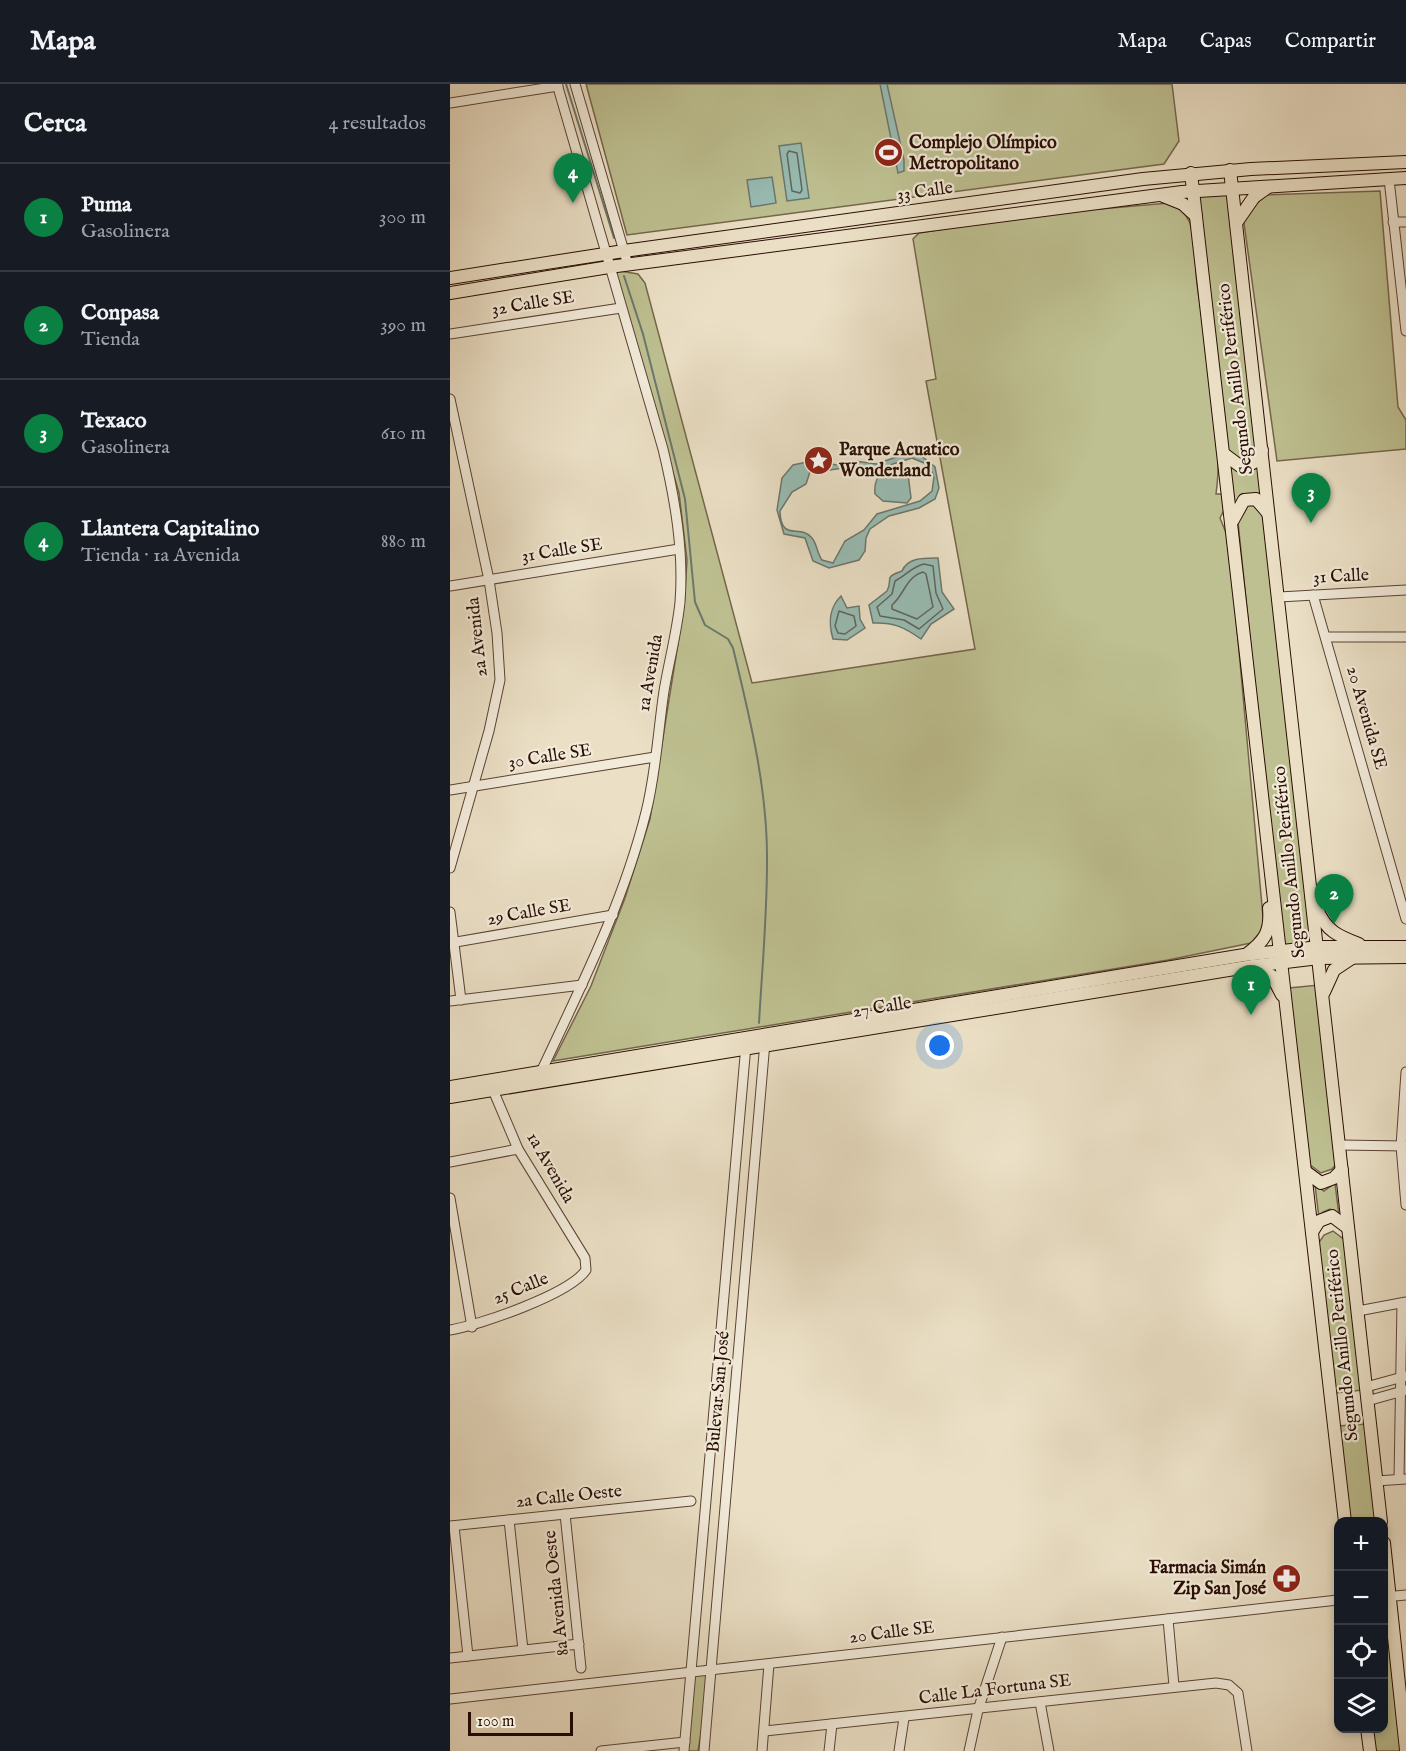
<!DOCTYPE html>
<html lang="es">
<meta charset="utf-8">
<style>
:root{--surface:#171b24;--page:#20242c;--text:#f1f3f6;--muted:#9ea1a6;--line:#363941;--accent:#0b8043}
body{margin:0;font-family:"IM FELL English",serif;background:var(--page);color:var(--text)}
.controls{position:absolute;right:18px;bottom:18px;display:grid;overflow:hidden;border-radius:12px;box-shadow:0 3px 9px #0003}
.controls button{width:54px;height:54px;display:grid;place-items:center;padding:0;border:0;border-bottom:2px solid var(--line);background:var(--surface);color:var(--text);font:30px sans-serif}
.scale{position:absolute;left:18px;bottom:15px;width:105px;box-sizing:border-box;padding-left:6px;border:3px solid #290d03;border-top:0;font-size:16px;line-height:21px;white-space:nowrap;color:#290d03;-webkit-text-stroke:4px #f2ebda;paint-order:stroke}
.you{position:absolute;left:490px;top:962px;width:21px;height:21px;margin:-15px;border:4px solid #fff;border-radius:50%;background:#1a73e8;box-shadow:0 0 0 9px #1a73e833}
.badge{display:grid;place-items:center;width:39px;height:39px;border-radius:50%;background:var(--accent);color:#fff;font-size:20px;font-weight:700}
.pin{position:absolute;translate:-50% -50px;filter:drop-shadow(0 2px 3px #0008)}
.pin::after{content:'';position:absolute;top:32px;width:21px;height:18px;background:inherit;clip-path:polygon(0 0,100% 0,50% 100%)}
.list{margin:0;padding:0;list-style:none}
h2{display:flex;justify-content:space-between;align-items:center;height:78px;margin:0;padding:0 24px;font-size:26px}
h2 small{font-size:20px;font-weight:400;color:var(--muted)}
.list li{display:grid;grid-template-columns:39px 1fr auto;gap:18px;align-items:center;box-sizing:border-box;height:108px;padding:0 24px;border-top:2px solid var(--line)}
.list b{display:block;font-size:22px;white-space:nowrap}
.list p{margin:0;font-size:20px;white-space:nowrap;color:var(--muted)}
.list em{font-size:20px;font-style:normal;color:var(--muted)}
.icon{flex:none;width:33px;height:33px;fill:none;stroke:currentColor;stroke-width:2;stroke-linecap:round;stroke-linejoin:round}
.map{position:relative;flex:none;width:956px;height:1667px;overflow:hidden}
header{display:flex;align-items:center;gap:36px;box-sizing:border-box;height:84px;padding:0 30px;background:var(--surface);border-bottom:2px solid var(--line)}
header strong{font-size:28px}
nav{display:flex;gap:33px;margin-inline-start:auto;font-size:21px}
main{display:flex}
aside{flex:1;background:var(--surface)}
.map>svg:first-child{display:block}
.green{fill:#bec091;stroke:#74664a;stroke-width:1.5}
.water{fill:#98bdb4;stroke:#6c776d;stroke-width:1.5;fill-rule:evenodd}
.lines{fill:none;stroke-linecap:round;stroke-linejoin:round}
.shore{stroke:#60655c;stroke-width:1.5}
.stream{stroke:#6c776d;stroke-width:2}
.minor-casing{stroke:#5a4234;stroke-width:11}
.major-casing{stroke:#290d03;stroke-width:14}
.minor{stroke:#f2ebda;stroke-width:9}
.major{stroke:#ebe0c6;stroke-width:12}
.labels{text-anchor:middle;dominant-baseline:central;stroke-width:4.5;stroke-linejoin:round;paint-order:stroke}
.poi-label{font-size:18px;font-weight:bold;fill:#290d03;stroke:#f2ebda;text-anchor:start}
.street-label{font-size:18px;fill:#290d03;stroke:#f2ebda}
</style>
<header>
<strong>Mapa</strong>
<nav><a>Mapa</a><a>Capas</a><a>Compartir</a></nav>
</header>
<main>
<aside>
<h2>Cerca<small>4 resultados</small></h2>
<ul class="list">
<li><span class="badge">1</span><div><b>Puma</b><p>Gasolinera</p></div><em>300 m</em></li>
<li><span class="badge">2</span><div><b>Conpasa</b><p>Tienda</p></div><em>390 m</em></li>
<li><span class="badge">3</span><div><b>Texaco</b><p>Gasolinera</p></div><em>610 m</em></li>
<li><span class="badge">4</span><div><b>Llantera Capitalino</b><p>Tienda · 1a Avenida</p></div><em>880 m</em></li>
</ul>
</aside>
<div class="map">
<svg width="956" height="1667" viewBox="0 0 956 1667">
<rect width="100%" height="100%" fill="#ebe0c6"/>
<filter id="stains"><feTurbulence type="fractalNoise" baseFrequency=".00333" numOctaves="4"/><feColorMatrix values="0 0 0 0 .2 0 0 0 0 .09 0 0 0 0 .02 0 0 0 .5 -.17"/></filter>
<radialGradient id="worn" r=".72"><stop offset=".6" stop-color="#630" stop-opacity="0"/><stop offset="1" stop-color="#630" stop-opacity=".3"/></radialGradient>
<g class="green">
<polygon points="136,0 722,0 729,57 714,80 177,151"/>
<polygon points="780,104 812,365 801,380 777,369 744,108"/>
<polygon points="930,107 948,323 956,336 956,365 827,377 793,132 816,111"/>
<path d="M719 119C728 123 735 128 739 137 746 152 745 183 747 200 756 266 775 345 766 410H773L775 424 770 434 779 456 814 844 801 859 718 876 103 977 141 902 175 814 200 735 234 522 237 476 229 409 164 186 188 190 195 199 302 599 525 565 476 297 486 295 465 167 463 155 469 149 636 123 650 125Z"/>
<polygon points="813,375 817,420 806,414 784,426 780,378"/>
<polygon points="804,419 816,431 868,862 832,865 788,438 794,422"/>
<polygon points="869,901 888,1078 882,1085 871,1089 859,1080 839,904"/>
<polygon points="885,1099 889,1132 880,1125 873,1128 869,1134 865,1101 874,1107"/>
<polygon points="883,1147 896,1157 912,1306 886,1309 868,1160 874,1151"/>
<polygon points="916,1340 928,1437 899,1437 888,1342"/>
<polygon points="934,1514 939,1514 956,1667 920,1667 917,1645 934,1644"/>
<polygon points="262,1587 248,1667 231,1667 243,1588"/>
</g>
<g class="water">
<polygon points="430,0 437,0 454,76 454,87 448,89"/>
<polygon points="351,59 359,114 337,117 329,62"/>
<polygon points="322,93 326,119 301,123 297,96"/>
<path d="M458 369 469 370 485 383 489 404 485 415 469 424 439 432 420 445 416 454 415 467 409 476 379 484 363 477 355 454 334 450 327 426 332 394 343 381 366 376 386 381 405 377 426 380ZM462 374 474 379 481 386 484 393 482 407 470 417 427 430 414 446 395 457 383 479 372 476C367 469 367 460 362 454 350 439 331 459 330 427L342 408 356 400 362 382 380 386 406 382 427 385Z"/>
<path d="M437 386 458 390 461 414 457 419 433 417 425 410C424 400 427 390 437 386Z"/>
<path d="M488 474 492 508 504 525 481 540 471 555C454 543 443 538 423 539L419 521 437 507C444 494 432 494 452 487 458 473 475 474 488 474Z"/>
<path d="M391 512 397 524 409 522 410 535 415 544 397 556 383 555C378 538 379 524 391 512Z"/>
</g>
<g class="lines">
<g class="shore">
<polygon points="339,67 347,69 352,106 350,109 342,107 337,70"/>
<path d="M474 480 483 482 486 509 493 525 469 545 454 536 430 532 427 523 442 510 445 497C457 491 461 483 474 480Z"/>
<path d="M473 488 476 490 483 523 467 535 442 525V521C454 511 456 493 473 488Z"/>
<polygon points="389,527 404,532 406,542 395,550 388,549 385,542"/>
</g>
<g class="stream">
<polyline points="116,0 164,154"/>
<path d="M174 192 193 250 235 415 245 518 255 541 278 555 283 564C300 634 318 707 317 779 317 833 312 886 309 939"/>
</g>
<defs>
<g id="minor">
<polyline points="125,0 178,181"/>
<polyline points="0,19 108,2"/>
<polyline points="939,95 956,247"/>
<polyline points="943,138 956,138"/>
<polyline points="0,250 171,224"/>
<polyline points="0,315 39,496 47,549 50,596 39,647 0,784"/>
<polyline points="0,502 229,465"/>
<polyline points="863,511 956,835"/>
<polyline points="829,513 956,506"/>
<polyline points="876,553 956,553"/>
<polyline points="0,706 205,673"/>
<polyline points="0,828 11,916"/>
<polyline points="0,859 163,831"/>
<polyline points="0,917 132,901"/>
<path d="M91 988C131 902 173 820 196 728 206 689 208 647 214 607 219 577 227 548 230 518 234 467 225 415 213 365L107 0"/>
<polyline points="956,988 951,1062 956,1121"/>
<polyline points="890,1061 956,1062"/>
<polyline points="0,1078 68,1065"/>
<polyline points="0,1114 22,1243"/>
<polyline points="908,1227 956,1218"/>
<path d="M0 1246C30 1241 120 1210 136 1186L135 1174 68 1065 43 1006"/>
<polyline points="916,1303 956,1292"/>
<polyline points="917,1317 956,1306"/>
<polyline points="949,1395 952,1219"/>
<polyline points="926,1397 956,1395"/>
<polyline points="115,1430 131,1584"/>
<polyline points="59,1436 73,1566"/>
<polyline points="0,1442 241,1417"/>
<polyline points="4,1442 18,1572"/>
<polyline points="934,1513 956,1511"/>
<polyline points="718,1535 724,1602"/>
<polyline points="0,1574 129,1560"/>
<polyline points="0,1615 888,1516"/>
<polyline points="590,1618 599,1667"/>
<polyline points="315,1647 766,1599 779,1601 788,1609 797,1667"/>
<polyline points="151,1667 235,1658"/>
<polyline points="234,1667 296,961"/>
<polyline points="254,1667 315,958"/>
<polyline points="312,1667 319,1580"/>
<polyline points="379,1667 382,1640"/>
<polyline points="449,1667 454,1634"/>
<polyline points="519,1667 528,1626 552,1553"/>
</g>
<g id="major">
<polyline points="780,86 931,1438"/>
<polyline points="741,89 895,1438"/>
<polyline points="713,112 733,120 746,132"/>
<polyline points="786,139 804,113 818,103"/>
<polyline points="0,194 174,167 693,95 801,85 956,78"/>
<polyline points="0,209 159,183 732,108 956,94"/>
<path d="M774 370 790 382C803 381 808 378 812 366"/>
<polyline points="783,436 794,416 806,415 818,429"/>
<path d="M867 825C876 847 888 852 909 860"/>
<path d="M797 870C815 857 821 847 819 824"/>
<polyline points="804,882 822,892 832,911"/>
<polyline points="874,908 884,886 902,874"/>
<polyline points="0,1003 794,871 869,863 956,863"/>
<polyline points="0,1013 803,882 869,874 956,873"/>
<polyline points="856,1088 871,1099 884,1094 892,1086"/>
<polyline points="862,1148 869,1137 882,1132 898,1144"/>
<polyline points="934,1459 956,1666"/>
<polyline points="917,1644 920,1667"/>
</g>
</defs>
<use href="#minor" class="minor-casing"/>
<use href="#major" class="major-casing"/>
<use href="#minor" class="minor"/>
<use href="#major" class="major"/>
</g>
<defs>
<symbol id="stadium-disc" viewBox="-11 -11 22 22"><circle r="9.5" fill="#8f2418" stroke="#f2ebda"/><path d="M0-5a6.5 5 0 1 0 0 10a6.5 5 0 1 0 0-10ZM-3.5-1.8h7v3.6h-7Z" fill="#fff"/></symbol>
<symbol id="sight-disc" viewBox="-11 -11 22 22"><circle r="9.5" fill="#8f2418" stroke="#f2ebda"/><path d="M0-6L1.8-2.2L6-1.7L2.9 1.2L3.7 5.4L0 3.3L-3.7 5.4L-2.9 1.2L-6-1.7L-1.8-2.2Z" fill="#fff"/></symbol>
<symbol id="pharmacy-disc" viewBox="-11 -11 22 22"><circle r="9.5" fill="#8f2418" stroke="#f2ebda"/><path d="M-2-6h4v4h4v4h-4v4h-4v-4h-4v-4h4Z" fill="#fff"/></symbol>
</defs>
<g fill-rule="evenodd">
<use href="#stadium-disc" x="422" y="52" width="33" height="33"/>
<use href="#sight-disc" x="352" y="360" width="33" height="33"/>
<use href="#pharmacy-disc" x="820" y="1478" width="33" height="33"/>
</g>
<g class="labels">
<g class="poi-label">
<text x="459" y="59">Complejo Olímpico<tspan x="459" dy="21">Metropolitano</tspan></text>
<text x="389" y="366">Parque Acuatico<tspan x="389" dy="21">Wonderland</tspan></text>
<text x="816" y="1484" text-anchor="end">Farmacia Simán<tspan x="816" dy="21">Zip San José</tspan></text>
</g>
<g class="street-label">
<text transform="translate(475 108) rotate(-8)">33 Calle</text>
<text transform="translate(83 220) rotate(-9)">32 Calle SE</text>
<text transform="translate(786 295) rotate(-97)">Segundo Anillo Periférico</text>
<text transform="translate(112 467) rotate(-9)">31 Calle SE</text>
<text transform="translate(891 493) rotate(-3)">31 Calle</text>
<text transform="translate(28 553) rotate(-96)">2a Avenida</text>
<text transform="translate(201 589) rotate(-80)">1a Avenida</text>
<text transform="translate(916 634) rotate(74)">20 Avenida SE</text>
<text transform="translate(100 673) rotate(-9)">30 Calle SE</text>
<text transform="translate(840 778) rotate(-96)">Segundo Anillo Periférico</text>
<text transform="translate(79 829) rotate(-10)">29 Calle SE</text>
<text transform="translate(432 924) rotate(-9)">27 Calle</text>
<text transform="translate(100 1084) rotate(60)">1a Avenida</text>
<text transform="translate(71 1205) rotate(-22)">25 Calle</text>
<text transform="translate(893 1261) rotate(-96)">Segundo Anillo Periférico</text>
<text transform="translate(269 1308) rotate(-85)">Bulevar San José</text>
<text transform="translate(119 1413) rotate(-6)">2a Calle Oeste</text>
<text transform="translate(107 1509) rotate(-96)">8a Avenida Oeste</text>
<text transform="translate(442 1549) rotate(-7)">20 Calle SE</text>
<text transform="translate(545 1606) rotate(-7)">Calle La Fortuna SE</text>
</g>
</g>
<rect width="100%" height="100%" filter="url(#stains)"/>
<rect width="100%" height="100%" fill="url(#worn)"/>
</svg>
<div class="controls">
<button>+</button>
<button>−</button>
<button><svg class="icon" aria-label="locate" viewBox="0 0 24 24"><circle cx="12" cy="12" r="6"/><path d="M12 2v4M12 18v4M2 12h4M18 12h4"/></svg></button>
<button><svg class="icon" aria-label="layers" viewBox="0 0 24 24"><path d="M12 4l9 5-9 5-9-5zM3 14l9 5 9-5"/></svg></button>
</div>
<div class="scale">100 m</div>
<div class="you"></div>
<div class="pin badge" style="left:801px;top:931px">1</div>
<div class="pin badge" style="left:884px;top:840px">2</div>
<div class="pin badge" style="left:861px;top:439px">3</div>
<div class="pin badge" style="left:123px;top:119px">4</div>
</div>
</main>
